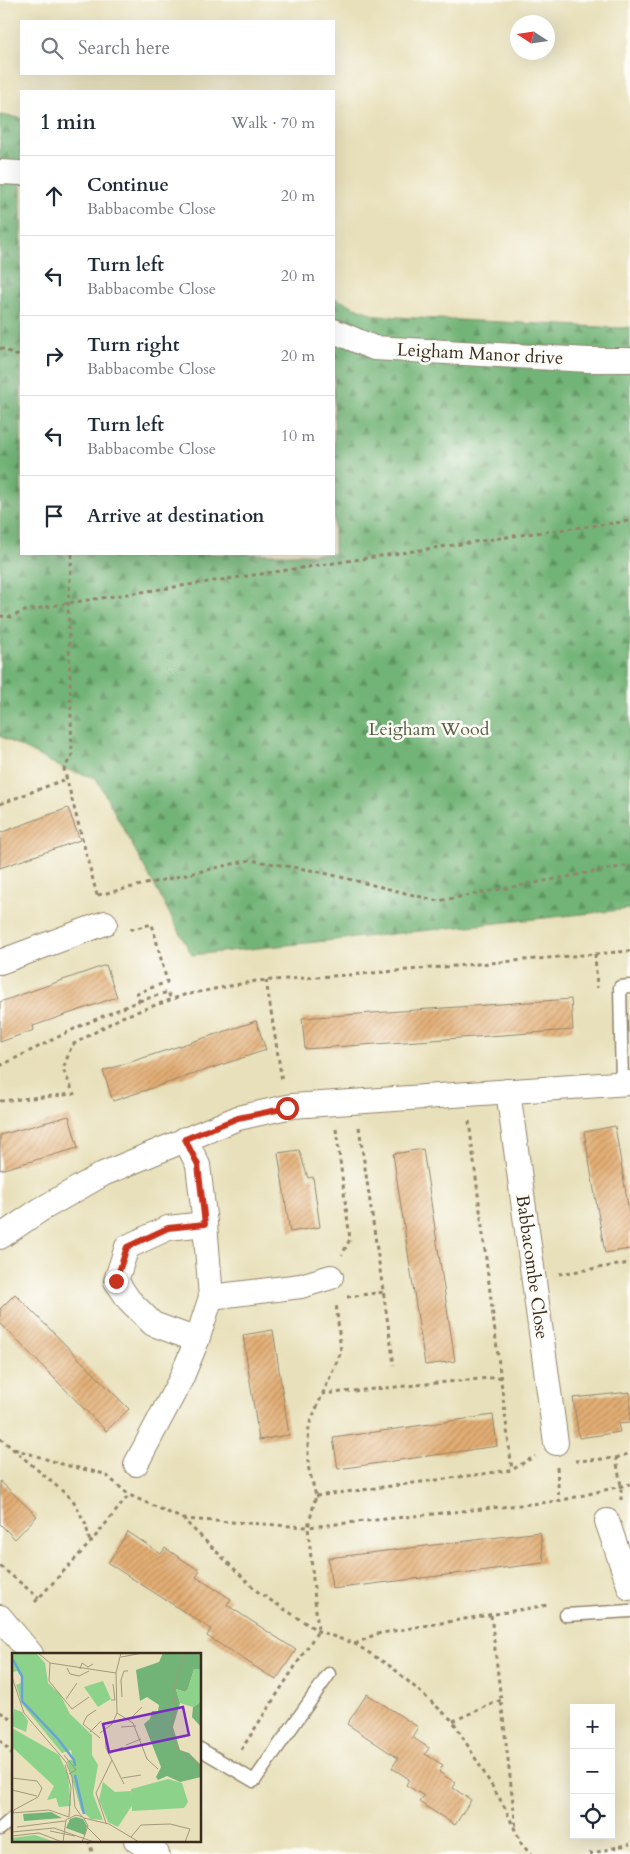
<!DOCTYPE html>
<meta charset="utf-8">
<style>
:root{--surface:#fff;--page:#f6f6f7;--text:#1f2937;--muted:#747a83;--line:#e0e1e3}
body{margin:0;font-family:Cardo,serif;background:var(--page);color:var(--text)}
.controls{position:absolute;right:15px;bottom:15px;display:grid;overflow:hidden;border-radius:0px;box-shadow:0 5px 20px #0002}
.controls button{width:45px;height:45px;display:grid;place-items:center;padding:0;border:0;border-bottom:1px solid var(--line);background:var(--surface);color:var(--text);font:25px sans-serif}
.compass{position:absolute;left:510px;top:15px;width:45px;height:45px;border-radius:50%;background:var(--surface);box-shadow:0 5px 20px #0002;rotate:282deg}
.stop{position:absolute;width:15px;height:15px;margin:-11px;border:4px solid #c8321e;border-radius:50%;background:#fff}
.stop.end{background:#c8321e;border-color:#fff;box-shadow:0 1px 5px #0008}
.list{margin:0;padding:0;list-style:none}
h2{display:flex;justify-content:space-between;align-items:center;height:65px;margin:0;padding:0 20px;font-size:21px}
h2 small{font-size:16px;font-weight:400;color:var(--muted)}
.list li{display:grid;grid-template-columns:32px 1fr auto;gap:15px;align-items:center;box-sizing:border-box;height:80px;padding:0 20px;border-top:1px solid var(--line)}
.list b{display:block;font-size:19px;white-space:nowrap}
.list p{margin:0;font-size:16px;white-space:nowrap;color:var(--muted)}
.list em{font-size:16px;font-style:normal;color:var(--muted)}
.icon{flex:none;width:28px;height:28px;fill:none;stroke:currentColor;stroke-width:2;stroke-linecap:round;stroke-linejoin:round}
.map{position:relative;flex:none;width:630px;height:1854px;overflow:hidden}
.search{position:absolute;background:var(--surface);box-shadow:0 5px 20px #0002;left:20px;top:20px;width:315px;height:55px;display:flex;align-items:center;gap:12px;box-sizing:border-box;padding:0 18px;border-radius:0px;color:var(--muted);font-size:19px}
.panel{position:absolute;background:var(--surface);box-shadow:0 5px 20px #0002;left:20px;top:90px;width:315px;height:465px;border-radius:0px}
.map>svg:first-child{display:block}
.forest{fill:url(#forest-firs);stroke:#566f4a}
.building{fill:url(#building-hatch)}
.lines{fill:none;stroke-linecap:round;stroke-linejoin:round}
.service-casing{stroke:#92856c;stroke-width:15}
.minor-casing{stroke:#92856c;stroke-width:26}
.path{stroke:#92856c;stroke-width:3;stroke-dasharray:4 4;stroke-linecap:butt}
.service{stroke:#fff;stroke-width:12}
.minor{stroke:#fff;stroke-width:24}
.route{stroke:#c8321e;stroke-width:6}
.labels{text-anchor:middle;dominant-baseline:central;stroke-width:5;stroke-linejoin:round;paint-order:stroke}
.street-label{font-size:18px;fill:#3b2a1e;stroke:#fdfcf7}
.park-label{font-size:18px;fill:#545c3f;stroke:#fdfcf7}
.inset-river{fill:none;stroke:#68a2d8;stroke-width:2.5}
.inset-road{fill:none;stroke:#a3977c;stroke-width:1}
.view{fill:#7b2cbf;fill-opacity:0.15;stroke:#7b2cbf;stroke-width:2.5}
.inset-edge{fill:none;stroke:#3b2a1e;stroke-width:2.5}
</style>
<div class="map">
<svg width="630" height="1854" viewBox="0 0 630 1854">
<defs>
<pattern id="forest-firs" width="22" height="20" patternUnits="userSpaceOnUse" patternTransform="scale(1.25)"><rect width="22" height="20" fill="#72b477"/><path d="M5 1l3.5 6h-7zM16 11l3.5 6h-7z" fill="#5f9361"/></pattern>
<pattern id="building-hatch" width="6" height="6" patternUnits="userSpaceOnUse" patternTransform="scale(1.25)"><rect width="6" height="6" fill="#e3ae74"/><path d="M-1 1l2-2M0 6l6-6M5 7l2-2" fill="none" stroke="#b98e5f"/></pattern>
</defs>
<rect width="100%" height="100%" fill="#fdfcf7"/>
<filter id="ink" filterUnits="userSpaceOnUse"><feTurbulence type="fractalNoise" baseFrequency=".02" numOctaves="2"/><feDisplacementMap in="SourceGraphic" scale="10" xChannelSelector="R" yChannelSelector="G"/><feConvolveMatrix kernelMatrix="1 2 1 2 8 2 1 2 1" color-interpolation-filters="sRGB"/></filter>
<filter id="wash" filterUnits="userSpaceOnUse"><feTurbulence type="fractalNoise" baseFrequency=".0096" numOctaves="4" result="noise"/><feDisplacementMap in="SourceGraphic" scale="20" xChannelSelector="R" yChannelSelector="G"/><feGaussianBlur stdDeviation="1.12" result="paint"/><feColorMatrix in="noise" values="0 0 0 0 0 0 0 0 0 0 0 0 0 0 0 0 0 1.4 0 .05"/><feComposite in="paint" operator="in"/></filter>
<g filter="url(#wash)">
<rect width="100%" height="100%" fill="#e8e0ba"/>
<polygon class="forest" points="0,115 21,118 21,554 334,554 334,298 377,316 622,328 630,327 630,909 192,955 96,778 64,769 0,736"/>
<g id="blocks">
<g class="building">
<polygon points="68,808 80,840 0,868 0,833"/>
<polygon points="106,965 117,997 33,1026 34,1030 0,1042 0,1002"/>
<polygon points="571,999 573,1030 305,1049 302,1018"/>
<polygon points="256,1021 266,1050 113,1101 103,1071"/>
<polygon points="69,1116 78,1148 0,1170 0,1135"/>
<polygon points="615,1126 630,1218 630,1249 605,1253 584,1132"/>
<polygon points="423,1149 455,1361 425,1365 393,1154"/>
<polygon points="299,1150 308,1178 313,1177 320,1227 290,1232 278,1153"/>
<polygon points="15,1294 129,1409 106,1431 0,1323 0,1309"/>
<polygon points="273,1330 289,1435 259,1440 243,1335"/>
<polygon points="630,1392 630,1423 618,1424 620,1432 579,1438 573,1398"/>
<polygon points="493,1415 497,1446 338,1469 333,1438"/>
<polygon points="0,1481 37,1516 15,1539 0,1524"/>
<polygon points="128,1532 161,1554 165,1548 200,1571 196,1577 231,1599 227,1605 296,1650 276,1680 207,1636 211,1629 108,1563"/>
<polygon points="540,1532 544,1563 332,1589 328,1558"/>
<polygon points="367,1694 418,1727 412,1737 429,1748 425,1754 443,1765 439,1772 456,1783 453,1788 471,1800 455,1825 419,1802 424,1796 406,1785 409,1779 392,1768 398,1758 347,1724"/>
</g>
</g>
</g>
<g filter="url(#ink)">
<use href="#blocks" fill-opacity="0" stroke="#92856c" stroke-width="1"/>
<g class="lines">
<defs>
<g id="service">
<polyline points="622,1083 620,987 630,986"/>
<polyline points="566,1615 630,1611"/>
<polyline points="200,1749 254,1781 329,1674"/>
<polyline points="0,1829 14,1817"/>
</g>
<g id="minor">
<polyline points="0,172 21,173"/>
<polyline points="334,331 374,348 589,360 630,360"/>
<polyline points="0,962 105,923"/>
<polyline points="508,1091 556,1443"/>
<polyline points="0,1237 40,1210 103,1174 238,1118 292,1106 630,1083"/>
<polyline points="211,1297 301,1286 331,1277"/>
<polyline points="197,1340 153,1324 129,1300 116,1281 127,1247 168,1228 205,1224"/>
<polyline points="136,1464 181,1379 197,1340 211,1297 205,1224 198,1165 185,1139"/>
<polyline points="607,1521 630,1588"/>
<polyline points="0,1617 31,1654"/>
<polyline points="136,1840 157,1854"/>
</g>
</defs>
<use href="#service" class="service-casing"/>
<use href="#minor" class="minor-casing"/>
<g class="path">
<polyline points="0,348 21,357"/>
<polyline points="72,554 68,603 72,755 64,769 98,899"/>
<polyline points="0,616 11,617 25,611 68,603 527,534 630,521"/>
<polyline points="0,804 66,779"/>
<polyline points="98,895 250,860 316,871 438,901 630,865"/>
<polyline points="595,954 597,988"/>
<polyline points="266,980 282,1081"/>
<polyline points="139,1001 168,992 171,1000"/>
<polyline points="0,1066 80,1026 139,1001 137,993 167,982 152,924 129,930"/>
<polyline points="0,1101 74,1094 63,1069 72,1045 122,1017 184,995 256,981 349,975 630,951"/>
<polyline points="469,1121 512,1470"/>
<polyline points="359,1127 394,1365"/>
<polyline points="336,1129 350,1239 342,1255"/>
<polyline points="559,1274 630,1263"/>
<polyline points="347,1297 384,1292"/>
<polyline points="322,1394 500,1377"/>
<polyline points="0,1438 73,1500 86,1525 90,1543"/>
<polyline points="14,1449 65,1465 105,1474 129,1495"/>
<polyline points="616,1458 630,1453"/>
<polyline points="575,1461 616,1458 621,1486 621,1500"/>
<polyline points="557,1467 559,1501"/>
<polyline points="316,1496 512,1470 535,1456"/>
<polyline points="183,1519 308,1527 559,1501 630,1484"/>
<polyline points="0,1566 39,1598"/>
<polyline points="35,1602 90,1543 129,1495 183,1519 258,1592 318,1631 355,1644 393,1668 453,1721 504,1806 522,1845 531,1854"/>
<polyline points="491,1615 516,1828"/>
<polyline points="355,1644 376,1634 548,1605"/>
<polyline points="0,1712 14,1720"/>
<polyline points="453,1721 501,1700"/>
<polyline points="0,1740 14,1756"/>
<polyline points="241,1750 318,1631 308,1527 316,1496 308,1466 308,1442 309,1425 341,1352 336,1303"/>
<polyline points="88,1840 93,1854"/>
<polyline points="589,1854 630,1844"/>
</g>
<use href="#service" class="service"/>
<use href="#minor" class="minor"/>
</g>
</g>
<g class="lines" filter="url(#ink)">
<polyline class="route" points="116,1281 127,1247 168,1228 205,1224 198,1165 185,1139 238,1118 287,1108"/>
</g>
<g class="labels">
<g class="street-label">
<text transform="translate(480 354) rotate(3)">Leigham Manor drive</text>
<text transform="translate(532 1267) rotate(82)">Babbacombe Close</text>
</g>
<g class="park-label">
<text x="429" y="729">Leigham Wood</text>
</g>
</g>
<g transform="translate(12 1653)">
<rect width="189" height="189" fill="#e8e0ba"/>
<path d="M2 56 10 59 16 68 14 79 0 73ZM91 129 103 139 119 138 121 151 106 174 96 169 87 147Z" fill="#8dd28b"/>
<path d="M151 0H189V16H182L176 36 173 39 164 36 168 50 161 74 168 97 177 100 189 112V124L168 129 155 123 146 127 144 124 149 114 132 71 138 66 140 58H146L147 52 135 44 128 48 124 17 147 9ZM189 49V74L180 64 181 54ZM39 159 50 165 12 168 11 161ZM64 164 71 166 75 173 73 182 54 175 58 166Z" fill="#72b477"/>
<path d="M0 0H24L33 10 36 30 48 41 58 61 80 82V102L86 112 81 141 91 167 79 166 69 157 55 108 61 106 59 97 50 100 10 51 4 32 9 30V24L5 18 1 19ZM182 16H189V49L181 54 168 50 164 36 173 39 176 36ZM91 28 99 46 86 54 72 34ZM0 75 47 102 56 122 59 153 47 154 44 145 35 147 42 133 0 94ZM23 182 43 189H0V185Z" fill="#8dd28b"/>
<path d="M181 22 189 24V47L176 50 174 41 187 37 179 35ZM156 126 170 130 176 149 172 155 120 158 119 136Z" fill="#8dd28b"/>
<path class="inset-river" d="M0 5 10 23V48L46 86 62 107 63 113M63 122 72 161"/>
<path class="inset-road" d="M26 0 38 10 104 20M173 0 161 38 164 57 159 74 165 96 189 113M109 4 131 0M38 10 37 28 60 56 77 44M55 15 58 21 67 23 77 18M68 16 70 10 76 14 81 11M0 24 12 60 54 109 60 124 63 154 70 164M110 44 109 27 112 18H116M54 46 65 30M99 47H103L101 31M84 57 75 63 71 71 88 85M105 60 121 70 135 106 146 116M118 66 130 54M109 74 124 73M93 77 94 95 112 131M78 79 89 68M88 80 100 71 105 60 104 20 109 0M114 92 129 86M97 101 111 94M52 102 64 117 57 121M53 112 59 134 57 164M0 125 25 128 30 135 26 144 2 157 1 160M110 125 129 122M0 137 25 143M0 160 37 157 57 164M72 165 97 171 127 189M94 170 84 140 100 107M5 174 53 168M76 175 90 189M38 178 63 183M0 179 42 175 82 189M0 183 27 180 50 189M119 184 129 172 158 171 178 176 173 189M51 189 54 167 64 162 71 164 76 173 70 189"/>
<path class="view" d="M171 54 177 82 97 99 91 71Z"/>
<rect width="189" height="189" class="inset-edge"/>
</g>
</svg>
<div class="controls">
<button>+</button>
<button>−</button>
<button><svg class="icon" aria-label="locate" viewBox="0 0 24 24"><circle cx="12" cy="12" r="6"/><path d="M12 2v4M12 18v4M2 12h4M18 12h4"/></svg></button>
</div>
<svg class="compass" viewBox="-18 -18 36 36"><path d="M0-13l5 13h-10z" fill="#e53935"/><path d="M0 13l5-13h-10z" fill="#747a83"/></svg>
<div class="stop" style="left:287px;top:1108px"></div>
<div class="stop end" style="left:116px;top:1281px"></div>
<div class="search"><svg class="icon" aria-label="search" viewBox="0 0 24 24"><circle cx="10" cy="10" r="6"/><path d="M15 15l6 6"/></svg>Search here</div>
<section class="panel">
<h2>1 min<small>Walk · 70 m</small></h2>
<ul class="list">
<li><svg class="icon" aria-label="ahead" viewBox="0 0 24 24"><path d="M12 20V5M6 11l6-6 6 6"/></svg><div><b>Continue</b><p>Babbacombe Close</p></div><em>20 m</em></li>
<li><svg class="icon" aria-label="left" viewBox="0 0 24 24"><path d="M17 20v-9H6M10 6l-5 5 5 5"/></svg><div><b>Turn left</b><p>Babbacombe Close</p></div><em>20 m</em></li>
<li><svg class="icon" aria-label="right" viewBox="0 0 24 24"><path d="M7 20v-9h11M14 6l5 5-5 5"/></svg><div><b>Turn right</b><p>Babbacombe Close</p></div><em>20 m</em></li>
<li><svg class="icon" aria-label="left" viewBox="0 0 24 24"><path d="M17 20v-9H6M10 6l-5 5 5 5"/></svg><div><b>Turn left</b><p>Babbacombe Close</p></div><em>10 m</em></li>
<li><svg class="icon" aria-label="arrive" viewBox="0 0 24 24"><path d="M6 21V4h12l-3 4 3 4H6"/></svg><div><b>Arrive at destination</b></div></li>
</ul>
</section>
</div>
